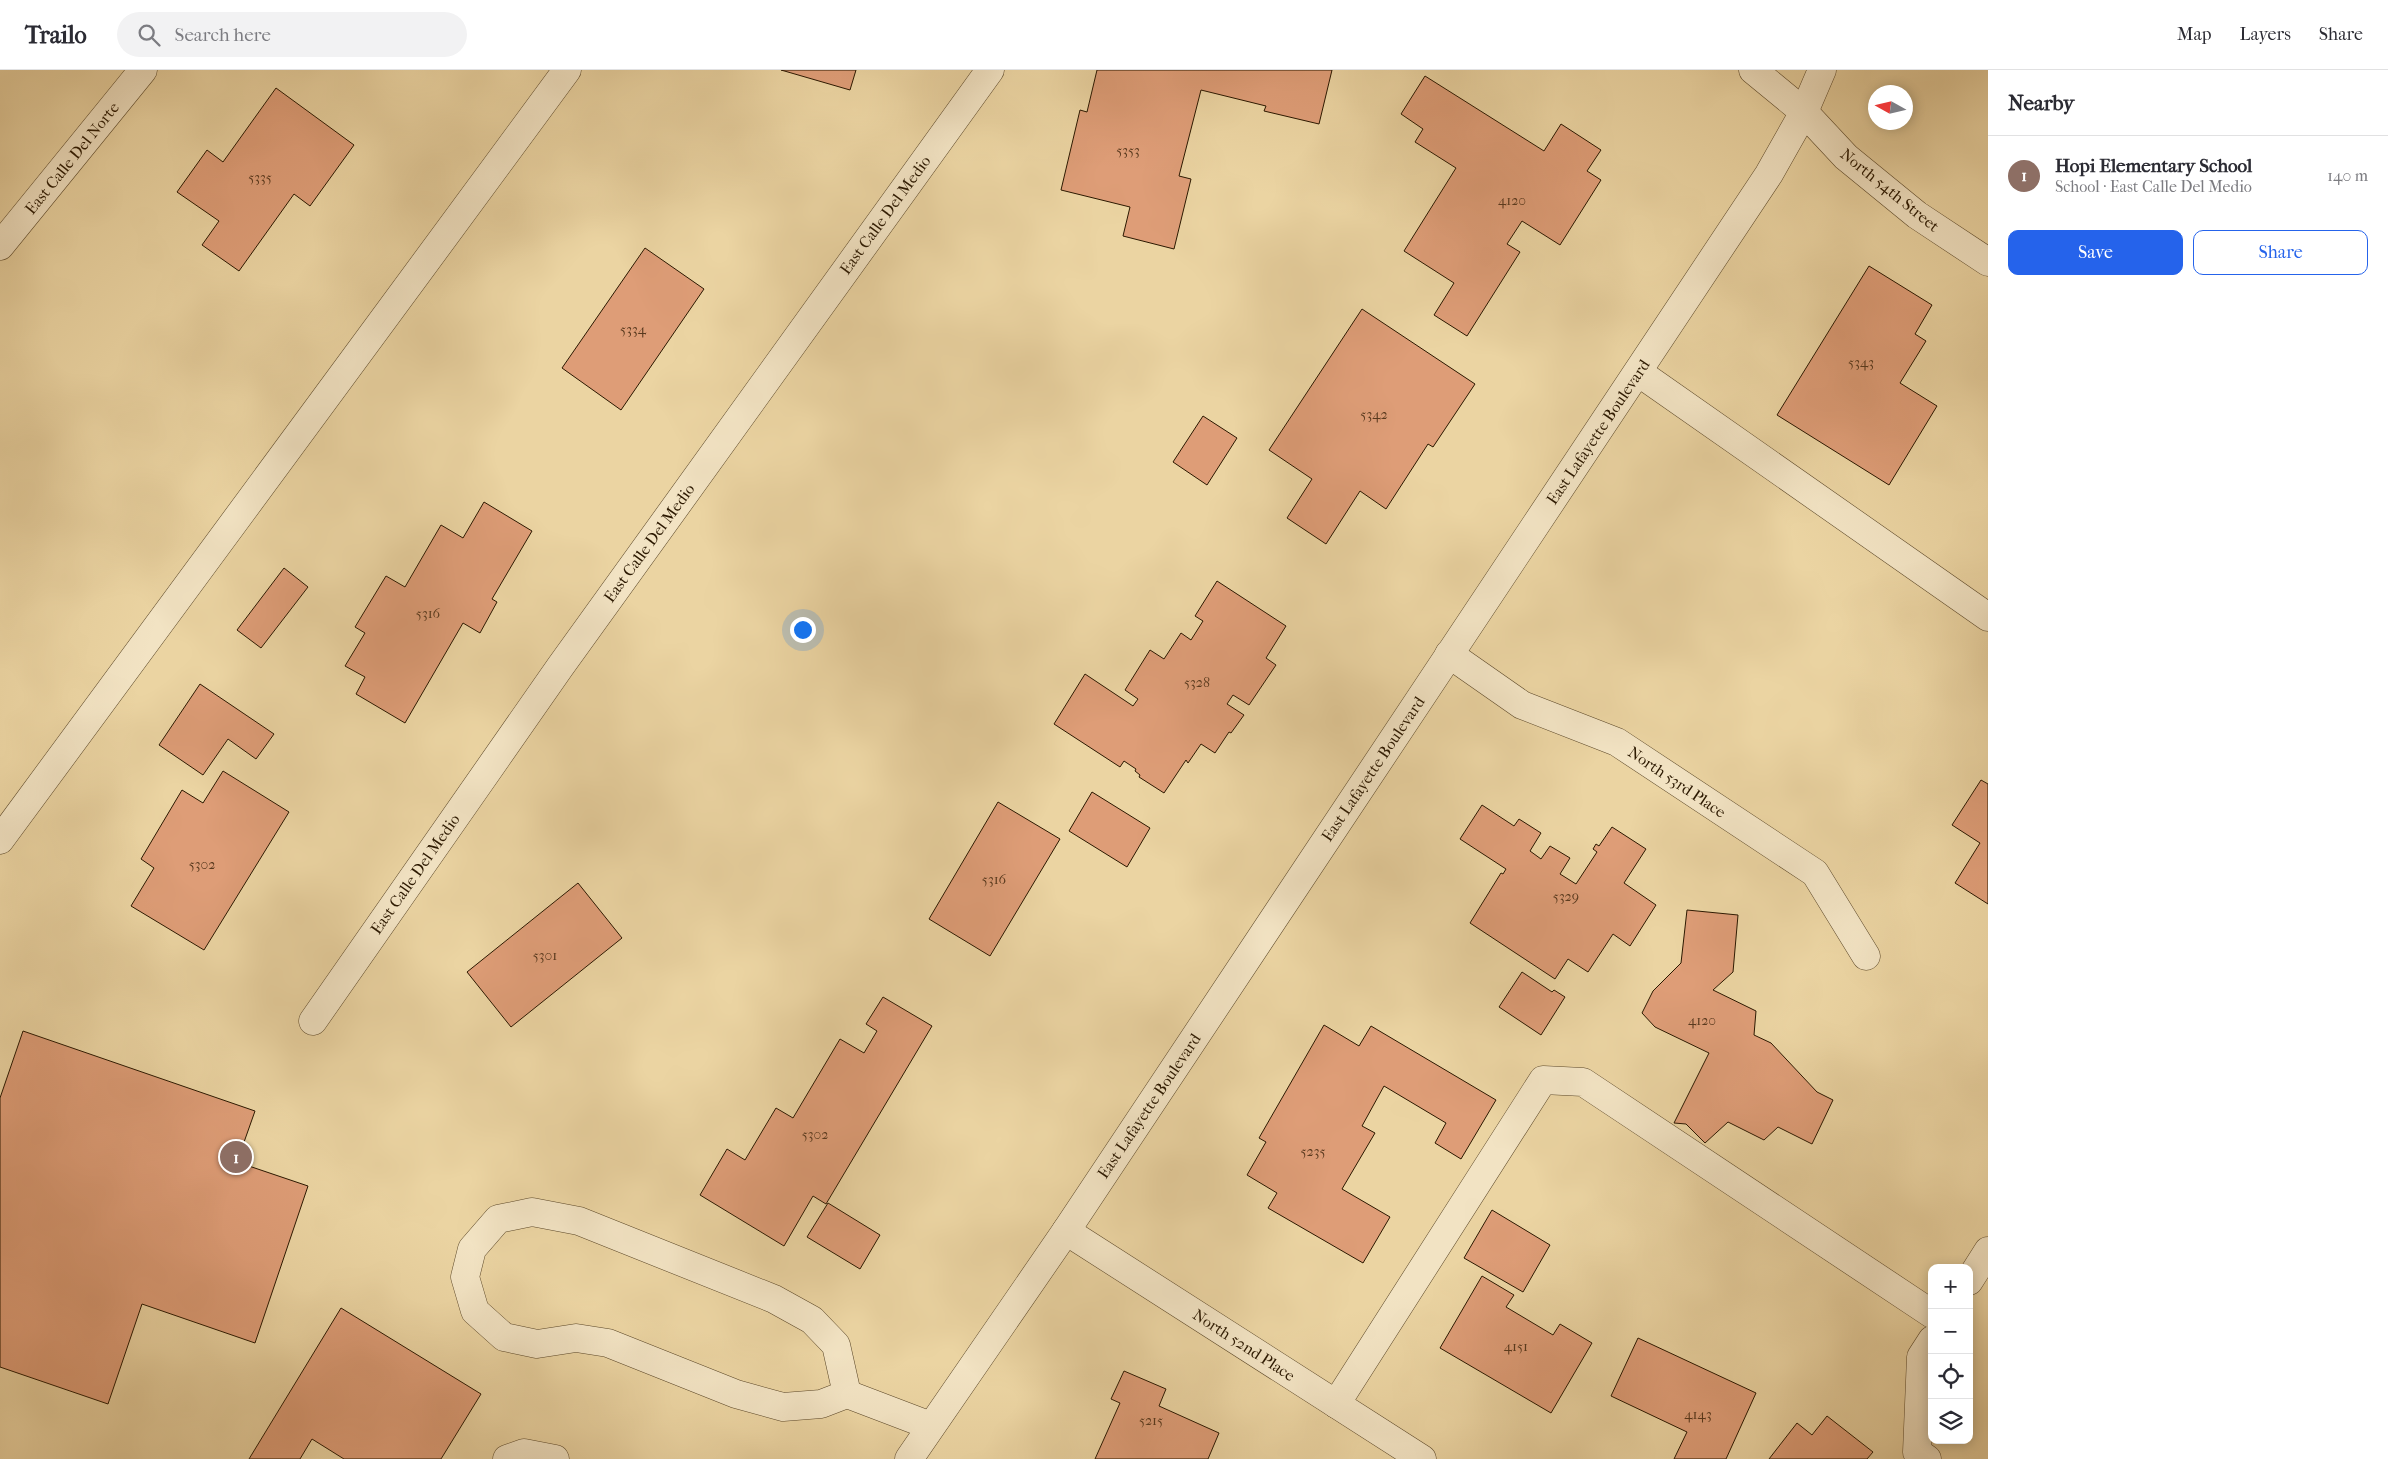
<!DOCTYPE html>
<meta charset="utf-8">
<style>
:root{--surface:#fff;--page:#f2f2f3;--text:#2b2b33;--muted:#7c7c81;--line:#e1e1e2;--accent:#2563eb}
body{margin:0;font-family:"IM FELL French Canon",serif;background:var(--page);color:var(--text)}
.controls{position:absolute;right:15px;bottom:15px;display:grid;overflow:hidden;border-radius:10px;box-shadow:0 2px 12px #0003}
.controls button{width:45px;height:45px;display:grid;place-items:center;padding:0;border:0;border-bottom:1px solid var(--line);background:var(--surface);color:var(--text);font:25px sans-serif}
.compass{position:absolute;left:1868px;top:15px;width:45px;height:45px;border-radius:50%;background:var(--surface);box-shadow:0 2px 12px #0003;rotate:278deg}
.you{position:absolute;left:802px;top:559px;width:18px;height:18px;margin:-12px;border:4px solid #fff;border-radius:50%;background:#1a73e8;box-shadow:0 0 0 8px #1a73e833}
.badge{display:grid;place-items:center;width:32px;height:32px;border-radius:50%;background:var(--accent);color:#fff;font-size:16px;font-weight:700}
.pin{position:absolute;translate:-50% -50%;border:2px solid #fff;box-shadow:0 1px 5px #0006}
.list{margin:0;padding:0;list-style:none}
h2{display:flex;justify-content:space-between;align-items:center;height:65px;margin:0;padding:0 20px;font-size:21px}
h2 small{font-size:16px;font-weight:400;color:var(--muted)}
.list li{display:grid;grid-template-columns:32px 1fr auto;gap:15px;align-items:center;box-sizing:border-box;height:80px;padding:0 20px;border-top:1px solid var(--line)}
.list b{display:block;font-size:19px;white-space:nowrap}
.list p{margin:0;font-size:16px;white-space:nowrap;color:var(--muted)}
.list em{font-size:16px;font-style:normal;color:var(--muted)}
.actions{display:flex;gap:10px;padding:15px 20px}
.actions a{flex:1;padding:11px 0;border:1px solid var(--accent);border-radius:10px;text-align:center;font-size:18px;color:var(--accent)}
.actions .main{background:var(--accent);color:#fff}
.icon{flex:none;width:28px;height:28px;fill:none;stroke:currentColor;stroke-width:2;stroke-linecap:round;stroke-linejoin:round}
.map{position:relative;flex:none;width:1988px;height:1389px;overflow:hidden}
header{display:flex;align-items:center;gap:30px;box-sizing:border-box;height:70px;padding:0 25px;background:var(--surface);border-bottom:1px solid var(--line)}
header strong{font-size:24px}
nav{display:flex;gap:28px;margin-inline-start:auto;font-size:18px}
.search{width:350px;height:45px;background:var(--page);display:flex;align-items:center;gap:12px;box-sizing:border-box;padding:0 18px;border-radius:28px;color:var(--muted);font-size:19px}
main{display:flex}
aside{flex:1;background:var(--surface)}
.map>svg:first-child{display:block}
.building{fill:#de9d77;stroke:#2b1800}
.lines{fill:none;stroke-linecap:round;stroke-linejoin:round}
.minor-casing{stroke:#5b4728;stroke-width:29}
.minor{stroke:#f2e3c3;stroke-width:28}
.labels{text-anchor:middle;dominant-baseline:central;stroke-width:4.5;stroke-linejoin:round;paint-order:stroke}
.number-label{font-size:14px;fill:#58391e}
.street-label{font-size:16px;fill:#2b1800;stroke:#f2e3c3}
</style>
<header>
<strong>Trailo</strong>
<div class="search"><svg class="icon" aria-label="search" viewBox="0 0 24 24"><circle cx="10" cy="10" r="6"/><path d="M15 15l6 6"/></svg>Search here</div>
<nav><a>Map</a><a>Layers</a><a>Share</a></nav>
</header>
<main>
<div class="map">
<svg width="1988" height="1389" viewBox="0 0 1988 1389">
<rect width="100%" height="100%" fill="#ebd4a2"/>
<filter id="stains"><feTurbulence type="fractalNoise" baseFrequency=".004" numOctaves="4"/><feColorMatrix values="0 0 0 0 .2 0 0 0 0 .09 0 0 0 0 .02 0 0 0 .5 -.17"/></filter>
<radialGradient id="worn" r=".72"><stop offset=".6" stop-color="#630" stop-opacity="0"/><stop offset="1" stop-color="#630" stop-opacity=".3"/></radialGradient>
<g class="building">
<polygon points="781,0 856,0 850,20"/>
<polygon points="1097,0 1332,0 1319,54 1264,41 1266,36 1201,20 1179,106 1191,109 1174,179 1123,166 1130,137 1061,120 1080,40 1087,42"/>
<polygon points="1425,6 1544,81 1561,54 1601,80 1587,101 1601,110 1560,175 1522,151 1507,174 1520,182 1467,266 1434,245 1454,213 1404,181 1456,98 1415,72 1423,59 1401,44"/>
<polygon points="276,18 354,75 310,136 294,124 239,201 202,175 219,151 177,122 207,80 223,92"/>
<polygon points="645,178 704,219 621,340 562,298"/>
<polygon points="1869,196 1932,235 1915,264 1926,271 1900,313 1937,336 1889,415 1777,345"/>
<polygon points="1362,239 1475,314 1433,377 1428,374 1386,439 1360,421 1326,474 1287,448 1312,409 1269,380"/>
<polygon points="1203,346 1237,368 1207,415 1173,392"/>
<polygon points="484,432 532,461 492,529 497,532 480,563 463,553 405,653 356,624 365,607 345,596 365,563 355,557 386,506 405,517 441,455 463,468"/>
<polygon points="284,498 308,517 261,578 237,560"/>
<polygon points="1217,511 1286,556 1266,588 1276,595 1249,635 1233,625 1227,634 1244,645 1231,663 1229,662 1215,683 1201,674 1188,693 1186,690 1164,723 1139,707 1140,705 1135,701 1136,699 1124,691 1120,697 1054,654 1085,604 1133,636 1138,629 1125,620 1150,580 1164,589 1181,563 1191,570 1203,551 1195,546"/>
<polygon points="200,614 274,664 256,689 228,669 203,705 159,675"/>
<polygon points="223,701 289,742 204,880 131,836 154,798 141,789 182,720 203,733"/>
<polygon points="1981,710 1988,714 1988,834 1955,813 1980,773 1952,755"/>
<polygon points="1092,722 1150,758 1127,797 1069,761"/>
<polygon points="998,732 1060,769 990,886 929,849"/>
<polygon points="1482,735 1514,756 1519,749 1541,763 1530,781 1541,789 1550,776 1570,788 1560,804 1576,814 1597,782 1593,779 1596,774 1599,776 1612,757 1646,779 1624,813 1656,835 1630,876 1613,864 1588,902 1568,889 1555,909 1470,853 1501,803 1503,804 1506,799 1460,769"/>
<polygon points="578,813 622,868 511,957 467,902"/>
<polygon points="1687,840 1738,845 1733,902 1713,920 1756,941 1754,965 1771,973 1817,1022 1833,1030 1812,1074 1778,1057 1764,1070 1728,1052 1705,1073 1686,1054 1674,1053 1709,983 1655,957 1642,943 1653,921 1681,893"/>
<polygon points="1522,902 1552,922 1554,920 1565,927 1541,965 1499,937"/>
<polygon points="883,927 932,956 826,1134 813,1126 784,1176 700,1125 727,1079 745,1090 776,1038 793,1048 840,969 864,983 877,961 866,954"/>
<polygon points="1324,955 1359,976 1371,956 1496,1030 1461,1089 1435,1073 1446,1053 1384,1016 1362,1056 1375,1063 1342,1119 1390,1147 1363,1193 1268,1138 1277,1123 1247,1105 1266,1072 1259,1068"/>
<polygon points="23,961 255,1041 237,1092 308,1116 255,1273 142,1234 108,1334 0,1297 0,1028"/>
<polygon points="828,1133 880,1165 860,1199 807,1167"/>
<polygon points="1492,1140 1550,1175 1523,1222 1464,1188"/>
<polygon points="1482,1206 1514,1225 1506,1237 1553,1265 1560,1254 1592,1273 1551,1343 1440,1278"/>
<polygon points="341,1238 481,1324 441,1389 344,1389 312,1369 300,1389 249,1389"/>
<polygon points="1638,1268 1756,1323 1726,1389 1674,1389 1687,1362 1611,1326"/>
<polygon points="1124,1301 1166,1319 1159,1336 1219,1363 1208,1389 1095,1389 1120,1333 1111,1329"/>
<polygon points="1827,1346 1873,1382 1867,1389 1769,1389 1797,1353 1812,1365"/>
</g>
<g class="lines">
<defs>
<g id="minor">
<polyline points="1753,0 1804,42 1846,87 1917,145 1988,192"/>
<polyline points="0,176 143,0"/>
<polyline points="1638,302 1988,547"/>
<polyline points="1449,584 1522,635 1617,672 1815,803 1866,886"/>
<polyline points="0,770 567,0"/>
<polyline points="313,951 560,597 990,0"/>
<polyline points="1066,1161 1422,1389"/>
<polyline points="1969,1211 1988,1181"/>
<polyline points="847,1324 821,1334 783,1337 736,1324 608,1273 576,1268 537,1274 504,1267 475,1241 465,1207 472,1179 498,1149 532,1142 579,1151 774,1229 812,1250 836,1275 847,1324 931,1356"/>
<polyline points="1336,1334 1543,1010 1583,1012 1932,1244"/>
<polyline points="507,1389 524,1383 555,1389"/>
<polyline points="909,1389 1066,1161 1769,104 1804,42 1822,0"/>
<polyline points="1927,1389 1917,1382 1921,1287 1932,1270"/>
</g>
</defs>
<use href="#minor" class="minor-casing"/>
<use href="#minor" class="minor"/>
</g>
<g class="labels">
<g class="number-label">
<text x="1128" y="80">5353</text>
<text x="260" y="107">5335</text>
<text x="1512" y="130">4120</text>
<text x="633" y="259">5334</text>
<text x="1861" y="292">5343</text>
<text x="1374" y="344">5342</text>
<text x="428" y="543">5316</text>
<text x="1197" y="612">5328</text>
<text x="202" y="794">5302</text>
<text x="994" y="809">5316</text>
<text x="1566" y="826">5329</text>
<text x="545" y="885">5301</text>
<text x="1702" y="950">4120</text>
<text x="815" y="1064">5302</text>
<text x="1313" y="1081">5235</text>
<text x="1516" y="1276">4151</text>
<text x="1698" y="1344">4143</text>
<text x="1151" y="1350">5215</text>
</g>
<g class="street-label">
<text transform="translate(72 88) rotate(-51)">East Calle Del Norte</text>
<text transform="translate(1890 120) rotate(39)">North 54th Street</text>
<text transform="translate(885 145) rotate(-54)">East Calle Del Medio</text>
<text transform="translate(1598 362) rotate(-56)">East Lafayette Boulevard</text>
<text transform="translate(649 473) rotate(-54)">East Calle Del Medio</text>
<text transform="translate(1373 699) rotate(-56)">East Lafayette Boulevard</text>
<text transform="translate(1677 712) rotate(34)">North 53rd Place</text>
<text transform="translate(415 804) rotate(-55)">East Calle Del Medio</text>
<text transform="translate(1149 1036) rotate(-56)">East Lafayette Boulevard</text>
<text transform="translate(1244 1275) rotate(33)">North 52nd Place</text>
</g>
</g>
<rect width="100%" height="100%" filter="url(#stains)"/>
<rect width="100%" height="100%" fill="url(#worn)"/>
</svg>
<div class="controls">
<button>+</button>
<button>−</button>
<button><svg class="icon" aria-label="locate" viewBox="0 0 24 24"><circle cx="12" cy="12" r="6"/><path d="M12 2v4M12 18v4M2 12h4M18 12h4"/></svg></button>
<button><svg class="icon" aria-label="layers" viewBox="0 0 24 24"><path d="M12 4l9 5-9 5-9-5zM3 14l9 5 9-5"/></svg></button>
</div>
<svg class="compass" viewBox="-18 -18 36 36"><path d="M0-13l5 13h-10z" fill="#e53935"/><path d="M0 13l5-13h-10z" fill="#7c7c81"/></svg>
<div class="you"></div>
<div class="pin badge" style="left:236px;top:1087px;background:#8d6e63">1</div>
</div>
<aside>
<h2>Nearby<small></small></h2>
<ul class="list">
<li><span class="badge" style="background:#8d6e63">1</span><div><b>Hopi Elementary School</b><p>School · East Calle Del Medio</p></div><em>140 m</em></li>
</ul>
<div class="actions"><a class="main">Save</a><a>Share</a></div>
</aside>
</main>
